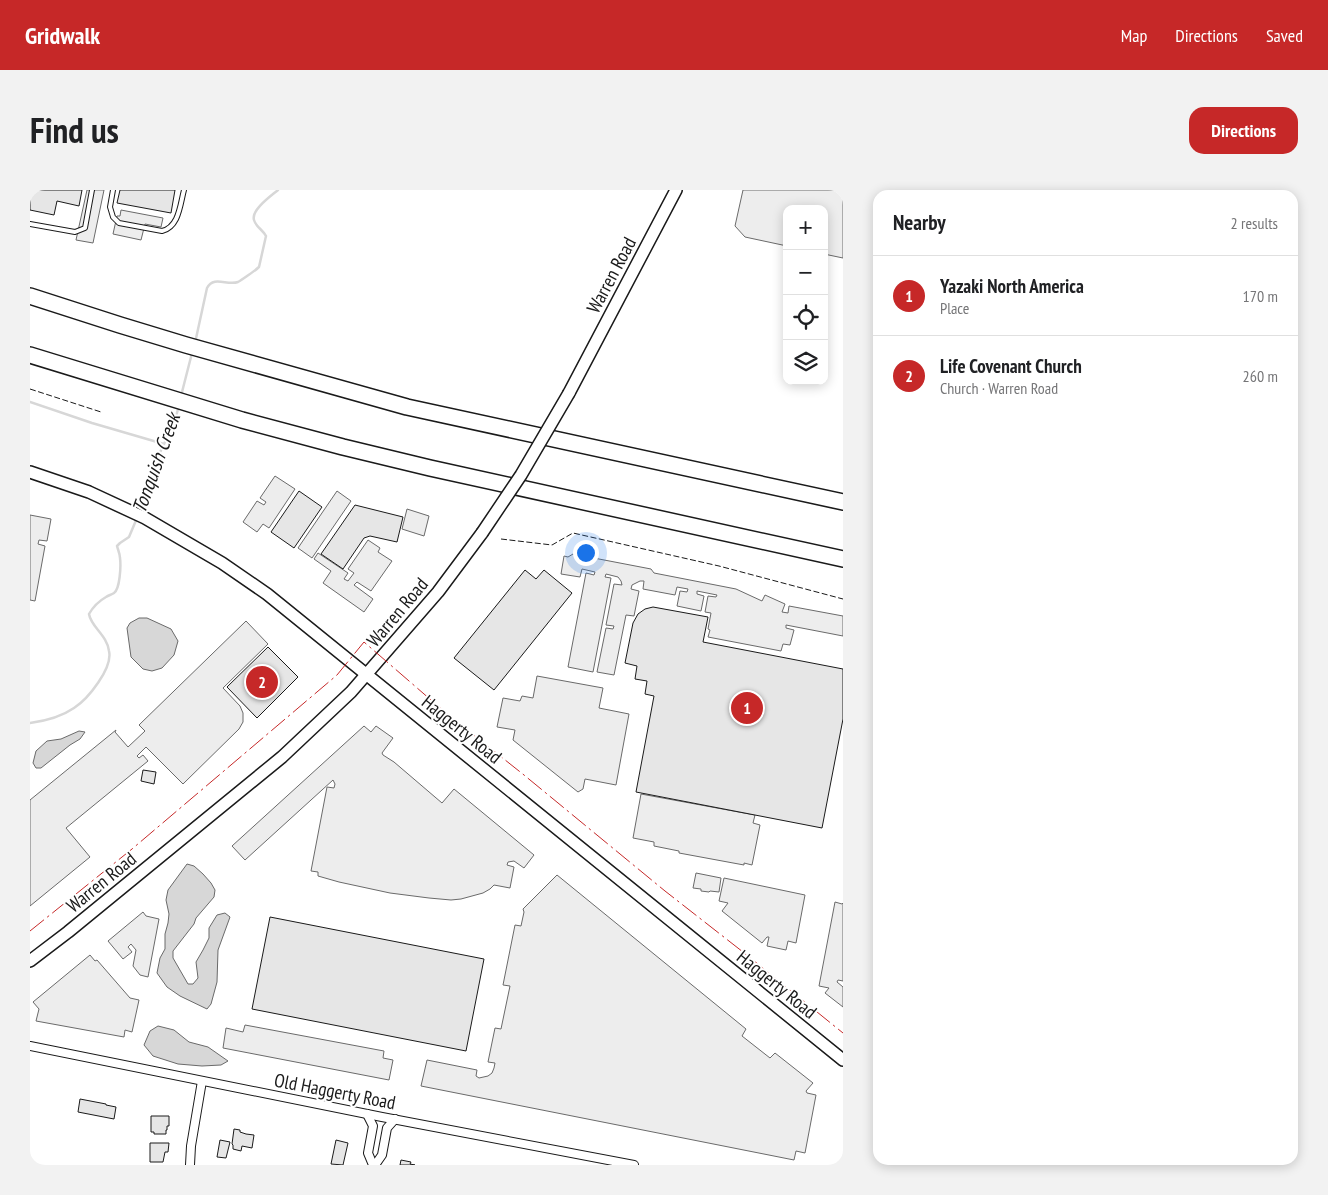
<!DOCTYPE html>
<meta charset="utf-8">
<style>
:root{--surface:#fff;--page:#f2f2f2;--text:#202124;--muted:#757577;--line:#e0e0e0;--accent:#c62828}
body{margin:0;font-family:"PT Sans Narrow",sans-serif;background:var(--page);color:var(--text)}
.controls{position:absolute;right:15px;top:15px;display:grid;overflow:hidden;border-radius:10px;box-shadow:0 2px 12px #0003}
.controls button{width:45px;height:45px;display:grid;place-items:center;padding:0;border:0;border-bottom:1px solid var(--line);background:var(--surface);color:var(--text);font:25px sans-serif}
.you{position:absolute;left:555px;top:362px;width:18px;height:18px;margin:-12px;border:4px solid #fff;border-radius:50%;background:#1a73e8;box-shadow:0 0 0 8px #1a73e833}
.badge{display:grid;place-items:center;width:32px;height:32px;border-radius:50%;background:var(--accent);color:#fff;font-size:16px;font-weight:700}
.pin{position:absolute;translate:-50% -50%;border:2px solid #fff;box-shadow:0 1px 5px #0006}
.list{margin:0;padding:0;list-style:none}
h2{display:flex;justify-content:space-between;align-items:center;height:65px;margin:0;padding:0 20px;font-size:21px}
h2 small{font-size:16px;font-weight:400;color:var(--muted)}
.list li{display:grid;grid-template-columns:32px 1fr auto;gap:15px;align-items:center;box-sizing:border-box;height:80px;padding:0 20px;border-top:1px solid var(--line)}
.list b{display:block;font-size:19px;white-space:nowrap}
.list p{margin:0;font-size:16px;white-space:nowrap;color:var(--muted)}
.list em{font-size:16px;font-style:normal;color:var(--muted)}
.icon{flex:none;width:28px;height:28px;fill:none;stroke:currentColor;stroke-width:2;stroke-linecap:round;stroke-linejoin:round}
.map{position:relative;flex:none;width:813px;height:975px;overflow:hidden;border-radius:15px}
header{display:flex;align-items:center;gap:30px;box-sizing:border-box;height:70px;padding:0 25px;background:var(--accent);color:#fff}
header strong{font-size:24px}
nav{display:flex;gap:28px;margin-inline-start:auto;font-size:18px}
.intro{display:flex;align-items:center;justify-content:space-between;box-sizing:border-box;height:120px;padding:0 30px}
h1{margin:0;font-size:35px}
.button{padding:12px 22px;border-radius:15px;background:var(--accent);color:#fff;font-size:18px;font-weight:700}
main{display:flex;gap:30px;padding:0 30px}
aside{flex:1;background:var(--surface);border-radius:15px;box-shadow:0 2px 12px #0003}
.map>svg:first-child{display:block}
.built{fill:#ededed;stroke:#6a6a6a}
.water{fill:#d7d7d7;stroke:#6a6a6a}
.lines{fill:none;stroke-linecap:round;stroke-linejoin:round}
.stream{stroke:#d7d7d7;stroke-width:2.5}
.building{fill:#e6e6e6;stroke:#1a1a1a}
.lane-casing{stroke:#1a1a1a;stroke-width:6}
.street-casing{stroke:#1a1a1a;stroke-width:10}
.secondary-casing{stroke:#1a1a1a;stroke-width:14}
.highway-casing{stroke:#1a1a1a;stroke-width:18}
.lane{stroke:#fff;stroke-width:4}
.street{stroke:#fff;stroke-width:8}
.secondary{stroke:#fff;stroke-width:11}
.highway{stroke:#fff;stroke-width:15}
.secondary-bridge-casing{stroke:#1a1a1a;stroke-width:14;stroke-linecap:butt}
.secondary-bridge{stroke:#fff;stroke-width:11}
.fence{stroke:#1a1a1a;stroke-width:1;stroke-dasharray:6 2.5;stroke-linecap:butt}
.power{stroke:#c62828;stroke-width:1;stroke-dasharray:18 4 2.5 4;stroke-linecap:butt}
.labels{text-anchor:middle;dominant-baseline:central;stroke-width:4;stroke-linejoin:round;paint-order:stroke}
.street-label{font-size:19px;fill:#1a1a1a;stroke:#fff}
.water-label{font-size:20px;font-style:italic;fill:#1a1a1a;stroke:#fff}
</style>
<header>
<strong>Gridwalk</strong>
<nav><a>Map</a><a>Directions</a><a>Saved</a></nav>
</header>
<div class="intro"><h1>Find us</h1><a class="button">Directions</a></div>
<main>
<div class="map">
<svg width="813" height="975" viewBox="0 0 813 975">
<rect width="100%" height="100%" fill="#fff"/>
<g class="built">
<polygon points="57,0 74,0 63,53 46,50"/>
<polygon points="713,0 813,0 813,68 794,64 794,19 757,19 757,56 715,47 705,36"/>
<polygon points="91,20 133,28 131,37 115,34 111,50 83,44 87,26 90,26"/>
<polygon points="245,286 265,299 239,338 233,334 227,342 213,332 227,311 234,315 236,312 230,308"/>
<polygon points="307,301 321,311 282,368 268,358"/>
<polygon points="377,319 399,326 394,346 372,339"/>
<polygon points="0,325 21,329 17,351 9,350 8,354 15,356 5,411 0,410"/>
<polygon points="338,350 350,358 348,362 362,371 341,401 327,392 324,395 343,409 334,422 293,393 301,381 284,369 288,363 318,383 314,389 318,391 324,383 318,379"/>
<polygon points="543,364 621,379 624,383 706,399 732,411 735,405 755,414 752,422 758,423 759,416 813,426 813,446 756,435 756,438 764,440 760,455 753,454 751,461 678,447 680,440 678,439 681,423 675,422 678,406 686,407 687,405 667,401 667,404 674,406 671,421 647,416 650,401 657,402 658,399 647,397 645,405 613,399 614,391 610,391 602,395 601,399 609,401 604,426 596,425 584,485 567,482 576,438 583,439 584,436 576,435 584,394 592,395 591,391 588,387 576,384 575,387 581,388 563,482 538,477 556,383 564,385 565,382 552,379 550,387 531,384 534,366 538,367"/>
<polygon points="216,431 238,454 193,498 210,516 213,523 213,532 209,539 153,594 116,557 107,566 109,568 113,565 118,571 36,638 60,667 0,716 0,610 86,540 85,542 98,557 115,541 109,535"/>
<polygon points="507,486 573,498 569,518 599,524 586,595 555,589 553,599 548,602 483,550 485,540 467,537 473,508 490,511 492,506 503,508"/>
<polygon points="334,536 341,542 346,536 363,548 352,563 353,565 364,572 412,613 424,599 504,665 494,678 484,671 478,672 477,675 484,677 480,698 464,695 460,699 453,703 431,709 421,710 399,708 360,703 309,692 288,686 288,682 281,681 297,597 304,598 305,594 303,590 215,670 202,656"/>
<polygon points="611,604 725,625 723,633 730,635 722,675 714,673 714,675 649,663 649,661 624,656 624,652 603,648"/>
<polygon points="666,683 691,688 689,702 680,701 679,702 671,701 671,699 663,698"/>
<polygon points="527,685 716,839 712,846 740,868 745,863 783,893 776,901 777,903 786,905 775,963 766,961 764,970 391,896 397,870 447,880 446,886 449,888 458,886 462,883 464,878 465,873 458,872 465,838 471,839 480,796 473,795 485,735 491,736 494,722 493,719"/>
<polygon points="694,688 775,705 766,753 758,751 756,760 737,756 739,747 737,747 732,753 692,721 698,713 689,711"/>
<polygon points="805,712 812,714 813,713 813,791 808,790 807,792 813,797 813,817 795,803 799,798 789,796"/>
<polygon points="113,722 116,726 129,729 118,787 110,785 103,776 106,760 101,754 98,757 102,762 93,769 78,751"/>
<polygon points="60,765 65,771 67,770 100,808 109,810 102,842 95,840 94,847 6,831 9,819 3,812"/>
<polygon points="215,835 354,861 353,868 363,870 359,890 193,858 196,838 213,842"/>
</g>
<g class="water">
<polygon points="109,428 117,428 141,439 148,451 144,465 132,478 122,481 113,479 101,467 97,438 100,433"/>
<polygon points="49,541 55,542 50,549 40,555 11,578 6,578 3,573 6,561 17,551 31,549"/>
<polygon points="157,674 164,676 173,684 181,693 185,700 184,707 166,728 164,734 143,761 143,768 158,794 163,794 168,788 166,772 173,760 179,748 179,738 187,725 195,723 200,727 188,760 187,792 181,814 177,819 150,806 137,797 127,783 130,768 135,759 135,744 138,733 139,724 136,710 138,700"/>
<polygon points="128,836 144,840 159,852 178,857 198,871 191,875 172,876 148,874 123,866 114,855 120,841"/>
</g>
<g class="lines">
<g class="stream">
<path d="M165 153 177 98C184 85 197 96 208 92 210 91 226 80 229 77L236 46C233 40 226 37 224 30 221 20 241 6 248 0"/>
<polyline points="151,206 162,163"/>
<polyline points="0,212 62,233 134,254"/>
<polyline points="109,321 124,275 144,233 149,216"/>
<path d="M0 533C15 531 31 527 44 518 58 509 83 478 79 461 77 445 61 437 59 424 63 417 69 411 76 407 79 405 81 405 84 403 90 399 91 376 90 368 90 364 88 360 87 356L90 353 99 347 107 328"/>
</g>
</g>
<g class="building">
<polygon points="0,0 52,0 49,16 27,11 24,25 0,20"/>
<polygon points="90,0 145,0 141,23 87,13"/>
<polygon points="269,301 292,317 264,358 241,342"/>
<polygon points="325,315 373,327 367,352 340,346 334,348 313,379 291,364"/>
<polygon points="495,380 506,389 514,380 542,403 464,500 424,468"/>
<polygon points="623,417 678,427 673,452 813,479 813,529 792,638 606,602 624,506 615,504 617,491 605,489 607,476 595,473 603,433 608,424 615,419"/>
<polygon points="238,457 268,487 227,528 197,497"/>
<polygon points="113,580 126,582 124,594 111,591"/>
<polygon points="240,727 454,769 436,861 222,819"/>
<polygon points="50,909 76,914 76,915 86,917 84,929 48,922"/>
<polygon points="121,926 139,926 139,936 137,936 137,940 136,940 136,944 124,944 124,942 121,942"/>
<polygon points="204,939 210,940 210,942 216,944 224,945 222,958 212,956 211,961 203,959 203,955 202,954"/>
<polygon points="190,950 200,952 196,968 187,967"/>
<polygon points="306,950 318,953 313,975 301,974"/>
<polygon points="120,953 139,953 138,962 135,962 133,972 120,972"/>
<polygon points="371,970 381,972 380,974 385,975 370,975"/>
</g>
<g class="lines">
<defs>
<g id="lane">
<path d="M83 0 80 17 83 27 89 33 132 41C149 37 150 15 154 0"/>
<polyline points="0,34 45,42 55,38 62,0"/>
</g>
<g id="street">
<polyline points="0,856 352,927 604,975"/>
<polyline points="337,924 343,936 338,963 343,975"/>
<polyline points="160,975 161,956 172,891"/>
<polyline points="345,975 352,965 357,938 365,929"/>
</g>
<g id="secondary">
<polyline points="539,203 646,0"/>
<polyline points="0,282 59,302 115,328 192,373 237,404 813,870"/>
<polyline points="0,771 38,742 252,567 321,502 408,402 452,343"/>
</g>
<g id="highway">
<polyline points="0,106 90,135 156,155 377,217 813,312"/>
<polyline points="0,165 212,230 313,257 400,278 813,369"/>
</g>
</defs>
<use href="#lane" class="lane-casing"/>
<use href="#street" class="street-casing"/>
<use href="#secondary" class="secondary-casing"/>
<use href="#highway" class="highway-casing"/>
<use href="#lane" class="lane"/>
<use href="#street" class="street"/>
<use href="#secondary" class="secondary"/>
<use href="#highway" class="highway"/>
<defs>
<polyline id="secondary-bridge" points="452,343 491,285 539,203"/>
</defs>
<use href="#secondary-bridge" class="secondary-bridge-casing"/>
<use href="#secondary-bridge" class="secondary-bridge"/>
<g class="fence">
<polyline points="0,199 71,222"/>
<polyline points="471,349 522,355 543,343 689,376 813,409"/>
</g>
<polyline class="power" points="0,741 102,659 307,485 334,452 416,523 494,585 635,701 713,762 813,843"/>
</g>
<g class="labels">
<g class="street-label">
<text transform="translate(581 85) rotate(-62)">Warren Road</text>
<text transform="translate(367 422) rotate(-50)">Warren Road</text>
<text transform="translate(432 539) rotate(39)">Haggerty Road</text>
<text transform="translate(71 692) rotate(-39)">Warren Road</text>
<text transform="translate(747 794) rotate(39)">Haggerty Road</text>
<text transform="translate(305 901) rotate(11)">Old Haggerty Road</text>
</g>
<g class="water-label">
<text transform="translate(126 273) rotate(-70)">Tonquish Creek</text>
</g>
</g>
</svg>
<div class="controls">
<button>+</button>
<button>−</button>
<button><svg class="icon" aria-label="locate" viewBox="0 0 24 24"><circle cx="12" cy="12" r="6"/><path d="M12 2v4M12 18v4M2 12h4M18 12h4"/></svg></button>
<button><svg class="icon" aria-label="layers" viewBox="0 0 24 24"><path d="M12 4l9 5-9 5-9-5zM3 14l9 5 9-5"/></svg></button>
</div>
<div class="you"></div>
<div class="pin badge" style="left:717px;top:518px">1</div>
<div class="pin badge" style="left:232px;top:492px">2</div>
</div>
<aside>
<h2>Nearby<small>2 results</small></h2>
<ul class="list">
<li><span class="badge">1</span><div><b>Yazaki North America</b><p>Place</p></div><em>170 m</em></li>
<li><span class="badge">2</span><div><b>Life Covenant Church</b><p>Church · Warren Road</p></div><em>260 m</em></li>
</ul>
</aside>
</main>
